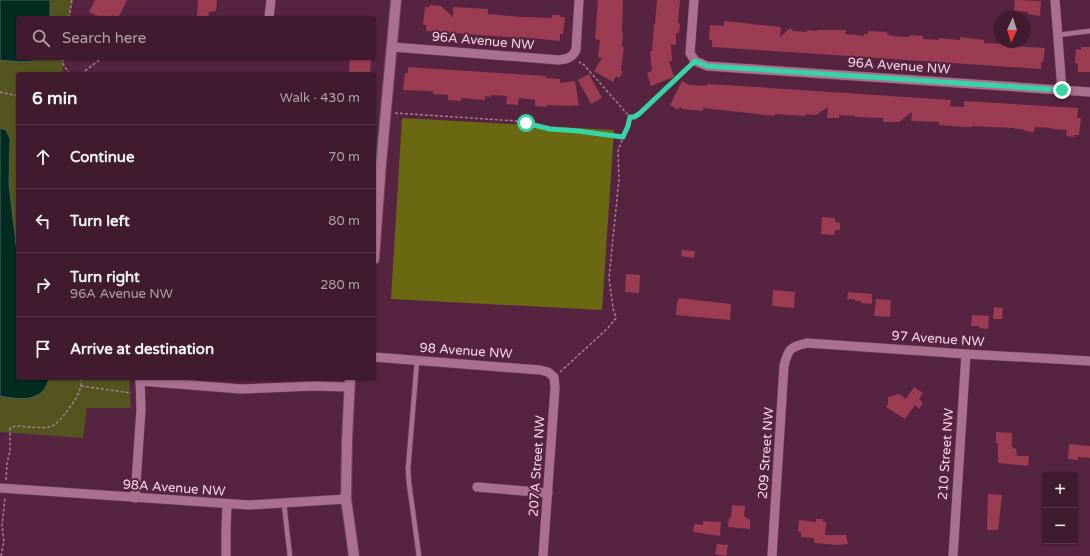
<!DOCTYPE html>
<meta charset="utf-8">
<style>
:root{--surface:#401b30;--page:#472438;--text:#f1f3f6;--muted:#aea1ab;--line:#59394c}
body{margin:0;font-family:"Varela Round",sans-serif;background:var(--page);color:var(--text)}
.controls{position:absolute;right:12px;bottom:12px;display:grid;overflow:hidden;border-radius:4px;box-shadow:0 1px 3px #0004}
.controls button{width:36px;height:36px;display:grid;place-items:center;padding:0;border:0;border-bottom:1px solid var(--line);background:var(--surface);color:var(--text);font:20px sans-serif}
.compass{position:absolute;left:994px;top:12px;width:36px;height:36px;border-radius:50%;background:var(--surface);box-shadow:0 1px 3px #0004;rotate:184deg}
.stop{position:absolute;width:12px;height:12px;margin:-9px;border:3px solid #37d4a6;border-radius:50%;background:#fff}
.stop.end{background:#37d4a6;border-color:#fff;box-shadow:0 1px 4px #0008}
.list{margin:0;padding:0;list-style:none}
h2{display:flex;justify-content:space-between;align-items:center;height:52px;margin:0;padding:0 16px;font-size:17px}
h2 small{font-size:13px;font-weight:400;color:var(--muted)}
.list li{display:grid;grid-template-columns:26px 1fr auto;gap:12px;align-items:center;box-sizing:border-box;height:64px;padding:0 16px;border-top:1px solid var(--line)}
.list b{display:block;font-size:15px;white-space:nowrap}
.list p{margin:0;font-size:13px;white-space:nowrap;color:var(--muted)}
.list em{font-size:13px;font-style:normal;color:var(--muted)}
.icon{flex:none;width:22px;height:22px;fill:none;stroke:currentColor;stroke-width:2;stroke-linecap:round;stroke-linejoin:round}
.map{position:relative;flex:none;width:1090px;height:556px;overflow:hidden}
.search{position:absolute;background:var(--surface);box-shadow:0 1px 3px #0004;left:16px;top:16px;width:360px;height:44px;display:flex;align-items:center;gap:10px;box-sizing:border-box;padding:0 14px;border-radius:4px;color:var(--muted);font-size:15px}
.panel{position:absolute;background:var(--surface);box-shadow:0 1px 3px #0004;left:16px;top:72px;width:360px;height:308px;border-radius:4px}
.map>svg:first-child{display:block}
.green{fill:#54541e}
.forest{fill:#6a6811}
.water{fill:#022c20;stroke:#4c5f5b}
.building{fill:#9b3c53}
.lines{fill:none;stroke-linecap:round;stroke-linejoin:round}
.lane-casing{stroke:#6f425b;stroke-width:6}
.street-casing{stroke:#6f425b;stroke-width:10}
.secondary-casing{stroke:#6f425b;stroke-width:12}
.path{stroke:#a67d92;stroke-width:1.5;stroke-dasharray:3 2;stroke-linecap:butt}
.lane{stroke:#ab708e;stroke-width:4.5}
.street{stroke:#ab708e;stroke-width:9}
.secondary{stroke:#ab708e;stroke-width:10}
.route{stroke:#37d4a6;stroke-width:5}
.labels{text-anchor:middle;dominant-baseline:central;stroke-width:4;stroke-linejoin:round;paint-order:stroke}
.street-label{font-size:13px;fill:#f7d6e5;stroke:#562440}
</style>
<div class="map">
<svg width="1090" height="556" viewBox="0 0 1090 556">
<rect width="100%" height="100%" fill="#562440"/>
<polygon class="green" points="0,0 72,0 69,18 18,18 18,58 64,58 62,74 18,74 18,378 129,378 131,408 87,408 83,438 0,432"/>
<polygon class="forest" points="402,118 614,130 602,310 391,299"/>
<g class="water">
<path d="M0 0H50V18H18V58H40C33 64 10 61 0 60Z"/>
<path d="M0 128 6 130 10 139 9 184 18 261V378H49C44 403 19 400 0 396Z"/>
</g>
<g class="building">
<polygon points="95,0 127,0 118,18 112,15 111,18 102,18 89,12"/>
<polygon points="198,0 217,0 216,11 209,12 208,18 197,16"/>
<polygon points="598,0 623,0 622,32 623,32 622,47 624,47 621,70 623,72 619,78 616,76 613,82 594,71 602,58 598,57 600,40 595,39"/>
<polygon points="657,0 680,0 678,23 680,24 679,33 676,33 676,45 671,44 672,61 669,61 674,77 651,86 647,73 652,71 650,51 652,51 654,24 655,24"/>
<polygon points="1015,0 1041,1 1040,16 1028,14 1028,12 1014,11"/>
<polygon points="430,5 441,6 453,17 453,7 488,9 488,14 521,17 552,18 552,15 560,15 560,17 565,17 563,34 560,34 560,41 520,37 520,38 426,31 426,25 423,25 425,7 429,7"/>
<polygon points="724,21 781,27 780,37 790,28 793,31 807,32 807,30 816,31 817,30 846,30 845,34 864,36 864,34 868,34 868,31 887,32 887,34 892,36 909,37 910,35 923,36 923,39 939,40 939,38 960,40 960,37 984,40 984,43 1001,44 1001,42 1014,42 1014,46 1045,48 1043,62 1041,62 1041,69 712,47 712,40 709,40 710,25 724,26"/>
<polygon points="1081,47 1090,47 1090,72 1078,72 1078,64 1075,63 1076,49 1081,50"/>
<polygon points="350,58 371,58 370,74 349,74"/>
<polygon points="408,67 546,76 546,78 560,79 560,83 575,81 579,105 570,106 547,105 546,107 535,106 535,100 519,98 518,105 506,104 507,96 491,95 491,97 485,96 485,100 461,98 461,101 448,100 448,95 433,94 433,91 403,90 405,73 408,73"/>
<polygon points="589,74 602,98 591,104 578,80"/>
<polygon points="682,81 689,85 707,86 707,84 726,85 951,100 950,106 964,107 964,101 1078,108 1077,118 1081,118 1079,135 1074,135 1074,137 1066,136 1067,130 1051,129 1052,128 1035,127 1034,132 1025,131 1025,130 1012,128 972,126 972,127 966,127 939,125 939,122 911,121 912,112 899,122 883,122 883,118 855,117 855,116 839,115 839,118 827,118 828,107 816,115 805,114 805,116 775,114 775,116 703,108 703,111 683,109 680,107 678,110 670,105"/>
<polygon points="822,217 835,218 835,222 840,223 840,230 835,230 834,235 821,234"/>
<polygon points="682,250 695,251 694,258 681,256"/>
<polygon points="626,274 640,275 639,293 625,292"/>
<polygon points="773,290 795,292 794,308 772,306"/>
<polygon points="848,292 872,294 872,304 861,303 861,301 855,301 855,299 847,299"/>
<polygon points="679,298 731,304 730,320 676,315 677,301 678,301"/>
<polygon points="876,299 891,300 890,317 874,316"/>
<polygon points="994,307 1003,308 1002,319 993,319"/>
<polygon points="972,315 989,316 988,329 979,328 979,326 971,326"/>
<polygon points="914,387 923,393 919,399 923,403 919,409 915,405 905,419 886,407 888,404 888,397 899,394 906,399"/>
<polygon points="996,432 1012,433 1012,447 1016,449 1017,456 1029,456 1028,466 998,463 998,443 996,443"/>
<polygon points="1069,444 1090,446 1090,458 1078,457 1078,460 1068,459"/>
<polygon points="988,494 1002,495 998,530 987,530"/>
<polygon points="732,505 745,506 744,517 747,517 747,519 750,519 750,529 728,527 729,518 731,518"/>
<polygon points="816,519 823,519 823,522 826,522 825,535 846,535 848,544 838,545 814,543 814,538 801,537 801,532 798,531 799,520 816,522"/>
<polygon points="703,521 721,522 720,536 693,532 694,524 703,525"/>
<polygon points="717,544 728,545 726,556 715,554"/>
</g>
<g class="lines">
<defs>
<g id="lane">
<polyline points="1058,35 1090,31"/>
<polyline points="417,361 408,469 409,483 419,556"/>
<polyline points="284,504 290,556"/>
</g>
<g id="street">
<polyline points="694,0 690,53 695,61 707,66 1090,92"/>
<polyline points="1055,0 1062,90"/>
<polyline points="269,18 271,0"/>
<path d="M393 47 559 60C567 59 572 58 576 50L579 0"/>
<polyline points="374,357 540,370 548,372 554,377 555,388 543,556"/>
<polyline points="140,381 241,389 314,386 349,387"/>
<polyline points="477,487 548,493"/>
<polyline points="0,488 249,505 346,499"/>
<polyline points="135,498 141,409 140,378"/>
<polyline points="226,556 226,528 227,504"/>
<path d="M772 556 784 366C788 349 790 347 807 343L966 354 1090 361"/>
<polyline points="953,556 966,354"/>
</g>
<g id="secondary">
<polyline points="374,259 381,164 396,0"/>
<polyline points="350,378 347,440 346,499 354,556"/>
</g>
</defs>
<use href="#lane" class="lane-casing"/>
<use href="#street" class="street-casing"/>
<use href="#secondary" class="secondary-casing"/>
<g class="path">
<polyline points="69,18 72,0"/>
<polyline points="62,58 64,66 70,74"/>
<polyline points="81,74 102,58"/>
<polyline points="0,92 18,96"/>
<polyline points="395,113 516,121 550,129 578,131 623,137"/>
<polyline points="629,117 634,117 639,114 689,67"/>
<polyline points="560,372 608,328 616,318 613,308 609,278 619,179 618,151 630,119 628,115 584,65 579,62"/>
<polyline points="81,386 131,393"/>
<path d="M6 480 7 463 10 451V428C15 425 21 426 26 427 54 428 53 430 70 407 77 397 82 390 81 378"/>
<polyline points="1,556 4,541 2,526 5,498"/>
</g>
<use href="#lane" class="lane"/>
<use href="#street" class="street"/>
<use href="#secondary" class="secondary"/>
</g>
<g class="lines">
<polyline class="route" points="526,123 550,129 578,131 623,137 628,126 630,117 634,117 639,114 695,61 707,66 1062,90"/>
</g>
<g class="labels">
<g class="street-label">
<text transform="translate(483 41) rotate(5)">96A Avenue NW</text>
<text transform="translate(899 66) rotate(4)">96A Avenue NW</text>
<text transform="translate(938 339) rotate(4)">97 Avenue NW</text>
<text transform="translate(466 351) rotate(4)">98 Avenue NW</text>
<text transform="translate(766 453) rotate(-86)">209 Street NW</text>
<text transform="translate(946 454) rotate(-86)">210 Street NW</text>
<text transform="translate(537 466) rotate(-86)">207A Street NW</text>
<text transform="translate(174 488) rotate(4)">98A Avenue NW</text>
</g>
</g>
</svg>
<div class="controls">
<button>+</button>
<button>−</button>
</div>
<svg class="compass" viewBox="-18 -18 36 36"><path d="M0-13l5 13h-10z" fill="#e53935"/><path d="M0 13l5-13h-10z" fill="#aea1ab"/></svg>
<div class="stop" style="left:526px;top:123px"></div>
<div class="stop end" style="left:1062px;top:90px"></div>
<div class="search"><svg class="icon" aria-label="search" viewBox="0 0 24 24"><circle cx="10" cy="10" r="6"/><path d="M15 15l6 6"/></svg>Search here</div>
<section class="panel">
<h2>6 min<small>Walk · 430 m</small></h2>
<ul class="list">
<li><svg class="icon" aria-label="ahead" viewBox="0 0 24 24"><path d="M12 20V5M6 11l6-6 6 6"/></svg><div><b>Continue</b></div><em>70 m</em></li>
<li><svg class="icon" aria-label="left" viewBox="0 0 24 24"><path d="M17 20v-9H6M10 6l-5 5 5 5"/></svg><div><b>Turn left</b></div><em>80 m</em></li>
<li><svg class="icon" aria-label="right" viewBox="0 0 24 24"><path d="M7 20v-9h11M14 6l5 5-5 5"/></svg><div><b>Turn right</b><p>96A Avenue NW</p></div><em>280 m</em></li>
<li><svg class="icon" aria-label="arrive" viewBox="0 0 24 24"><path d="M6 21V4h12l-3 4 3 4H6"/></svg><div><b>Arrive at destination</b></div></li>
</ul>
</section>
</div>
